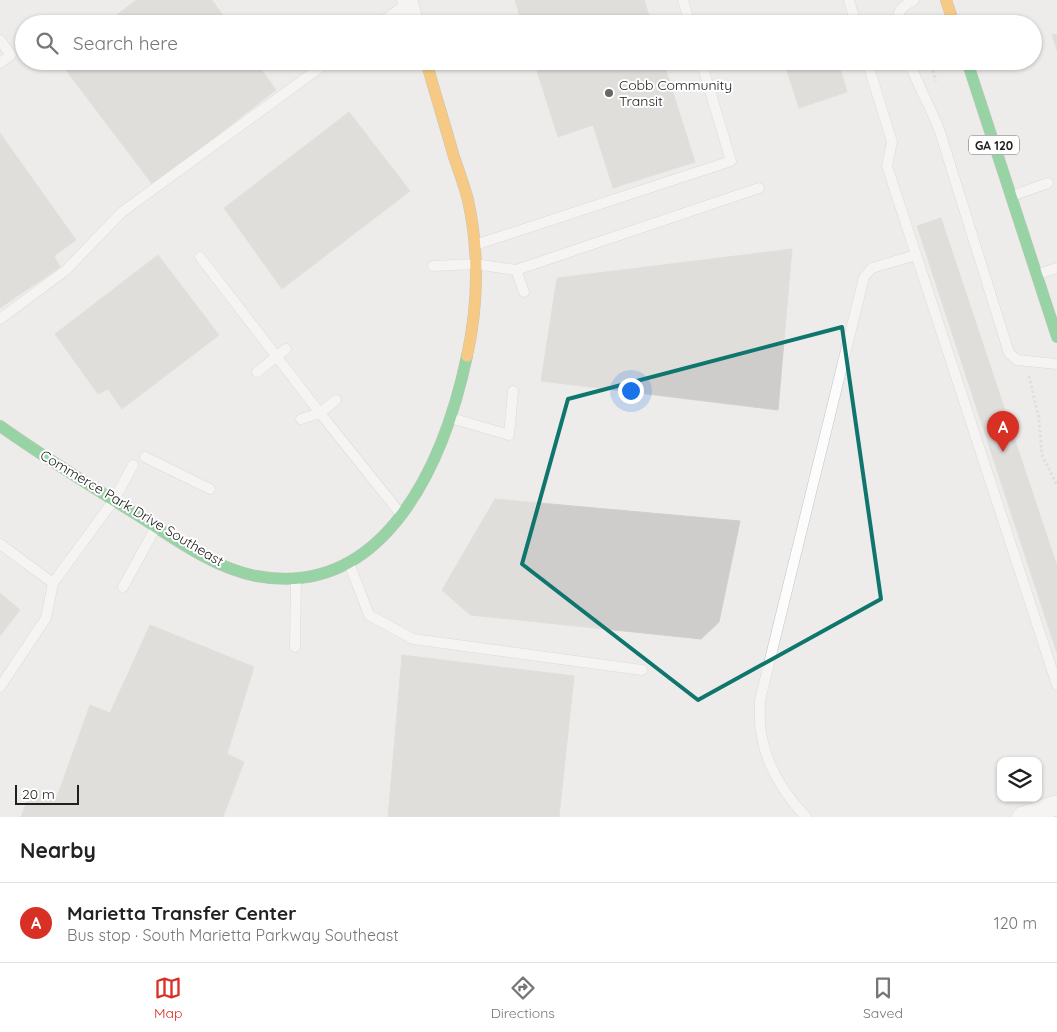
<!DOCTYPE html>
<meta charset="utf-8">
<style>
:root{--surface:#fff;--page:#f2f2f2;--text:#222;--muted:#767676;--line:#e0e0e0;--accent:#d93025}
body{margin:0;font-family:Quicksand,sans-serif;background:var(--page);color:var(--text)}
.controls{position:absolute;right:15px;bottom:15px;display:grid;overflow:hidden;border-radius:10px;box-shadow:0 1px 4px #0004}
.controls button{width:45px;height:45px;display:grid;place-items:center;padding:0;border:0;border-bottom:1px solid var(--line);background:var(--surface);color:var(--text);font:25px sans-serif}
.scale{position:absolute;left:15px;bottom:12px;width:64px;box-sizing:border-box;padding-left:5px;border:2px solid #202020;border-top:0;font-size:14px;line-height:18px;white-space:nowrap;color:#202020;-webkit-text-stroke:4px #fff;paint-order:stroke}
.you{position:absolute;left:630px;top:390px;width:18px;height:18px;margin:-12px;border:4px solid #fff;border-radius:50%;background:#1a73e8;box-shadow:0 0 0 8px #1a73e833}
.badge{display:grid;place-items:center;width:32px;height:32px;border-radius:50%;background:var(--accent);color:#fff;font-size:16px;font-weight:700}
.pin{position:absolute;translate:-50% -41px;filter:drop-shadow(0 1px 2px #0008)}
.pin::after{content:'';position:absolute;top:26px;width:18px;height:15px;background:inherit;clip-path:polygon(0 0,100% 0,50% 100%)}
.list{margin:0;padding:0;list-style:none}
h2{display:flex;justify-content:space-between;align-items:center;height:65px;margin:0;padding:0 20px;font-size:21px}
h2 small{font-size:16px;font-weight:400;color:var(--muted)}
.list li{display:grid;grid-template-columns:32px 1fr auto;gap:15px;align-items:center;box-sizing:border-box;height:80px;padding:0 20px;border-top:1px solid var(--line)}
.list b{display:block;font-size:19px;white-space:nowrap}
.list p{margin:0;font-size:16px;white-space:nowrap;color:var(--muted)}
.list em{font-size:16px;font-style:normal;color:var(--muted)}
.icon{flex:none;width:28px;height:28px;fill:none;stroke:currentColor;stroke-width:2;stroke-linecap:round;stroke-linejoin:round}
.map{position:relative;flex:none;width:1057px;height:817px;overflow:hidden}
.search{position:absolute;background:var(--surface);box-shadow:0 1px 4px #0004;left:15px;right:15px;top:15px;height:55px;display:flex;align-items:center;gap:12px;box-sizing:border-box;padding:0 18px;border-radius:28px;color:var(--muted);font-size:19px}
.sheet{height:145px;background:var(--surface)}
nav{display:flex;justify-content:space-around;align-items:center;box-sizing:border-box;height:70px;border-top:1px solid var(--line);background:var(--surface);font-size:14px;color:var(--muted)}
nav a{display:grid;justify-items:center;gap:2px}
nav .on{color:var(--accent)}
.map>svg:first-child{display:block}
.building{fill:#cfcdcb;stroke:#d1cecc}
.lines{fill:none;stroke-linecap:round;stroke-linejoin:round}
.lane-casing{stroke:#c4c3c2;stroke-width:11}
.street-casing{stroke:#c4c3c2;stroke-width:21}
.fast-casing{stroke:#959684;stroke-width:12}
.slow-casing{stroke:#959684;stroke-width:12}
.path{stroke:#d5cbc9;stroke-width:3;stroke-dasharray:2.5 2.5;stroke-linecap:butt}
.lane{stroke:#fcfcfc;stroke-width:10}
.street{stroke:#fcfcfc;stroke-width:20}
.fast{stroke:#30b455;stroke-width:11}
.slow{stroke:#ff9f0a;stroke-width:11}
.marked{fill:none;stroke:#0f766e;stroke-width:4;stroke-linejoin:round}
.poi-dot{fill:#686767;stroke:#fff;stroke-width:2}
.labels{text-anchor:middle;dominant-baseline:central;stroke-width:4;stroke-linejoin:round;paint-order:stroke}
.shield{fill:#fff;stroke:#636363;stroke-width:1}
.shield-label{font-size:12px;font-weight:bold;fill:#202020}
.poi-label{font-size:14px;fill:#202020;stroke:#fff;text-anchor:start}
.street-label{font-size:14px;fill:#202020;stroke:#fff}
</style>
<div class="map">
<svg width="1057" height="817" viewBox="0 0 1057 817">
<rect width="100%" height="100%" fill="#eeecea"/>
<g class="building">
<polygon points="136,0 212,0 229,24 105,24"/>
<polygon points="515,0 644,0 652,24 522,24"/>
<polygon points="1057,34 1057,50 1052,35"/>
<polygon points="59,61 255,61 276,90 153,185"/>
<polygon points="534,61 663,61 695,162 613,188 593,125 558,137"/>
<polygon points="784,61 838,61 847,92 799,108"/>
<polygon points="349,112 410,191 282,289 224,208"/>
<polygon points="0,133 76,240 54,256 60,267 0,308"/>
<polygon points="941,218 1057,566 1057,653 917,226"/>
<polygon points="792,249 778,410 541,381 557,278"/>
<polygon points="158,255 219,335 122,409 108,389 98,394 55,334"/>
<polygon points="495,499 740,521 719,622 701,639 470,615 442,590"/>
<polygon points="0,593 20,610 0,636"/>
<polygon points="150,625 254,667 227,754 244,762 223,817 21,817 32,788 57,797 90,705 110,713"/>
<polygon points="402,655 574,676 559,817 388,817"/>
</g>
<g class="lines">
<defs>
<g id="lane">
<polyline points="683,0 690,24"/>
<polyline points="849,0 856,24"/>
<polyline points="379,24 408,3"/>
<path d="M898 24C896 10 903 6 914 0"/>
<polyline points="0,40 11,55 0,63"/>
<polyline points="867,61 892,142 887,166 1057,685"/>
<path d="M909 61C918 86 931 108 940 132L1009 353 1017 360 1057 364"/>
<polyline points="1012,196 1048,183"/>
<polyline points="475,245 731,161 701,61"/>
<polyline points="200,257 320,413 336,400"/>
<polyline points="433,266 475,264 516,270 759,188"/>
<polyline points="516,270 524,292"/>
<polyline points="1038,274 1057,268"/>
<polyline points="0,319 66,270 122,212 329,61"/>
<polyline points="257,372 286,349"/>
<polyline points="451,418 509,435 513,391"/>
<polyline points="301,419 320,413 400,513"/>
<polyline points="145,457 210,489"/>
<polyline points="0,544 53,583"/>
<polyline points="349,563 369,615 413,639 642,670"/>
<polyline points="123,587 156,527"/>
<polyline points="295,647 296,578"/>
<polyline points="0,687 46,618 53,583 114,500 133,465"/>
<path d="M806 817C783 793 766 765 761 732 759 721 760 710 760 700L864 277 872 268 916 255"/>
</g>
<g id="street">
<polyline points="407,0 414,24"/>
<polyline points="1022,817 1057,805"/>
</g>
<g id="fast">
<polyline points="967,61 1057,337"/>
<path d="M0 426C45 458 92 487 139 516 175 539 214 568 256 576 387 600 445 459 467 356"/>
</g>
<g id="slow">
<polyline points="946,0 954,24"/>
<path d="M426 61C435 93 445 125 454 157 459 171 464 185 468 200 479 251 478 306 467 356"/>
</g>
</defs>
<use href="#lane" class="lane-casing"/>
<use href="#street" class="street-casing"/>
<use href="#fast" class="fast-casing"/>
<use href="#slow" class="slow-casing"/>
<g class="path">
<polyline points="930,61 936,81"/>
<polyline points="1029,376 1039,419 1042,455 1057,485"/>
</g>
<use href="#lane" class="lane"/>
<use href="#street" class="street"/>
<use href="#fast" class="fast"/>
<use href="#slow" class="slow"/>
</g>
<path d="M0 0H1057V817H0ZM842 327 881 599 698 700 522 564 568 399Z" fill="#eeecea" fill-opacity=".55" fill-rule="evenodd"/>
<path class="marked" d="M842 327 881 599 698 700 522 564 568 399Z"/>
<circle class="poi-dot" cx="609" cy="93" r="5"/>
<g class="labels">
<rect class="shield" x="969" y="135.5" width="50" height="19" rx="4"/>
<g class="shield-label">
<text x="994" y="145">GA 120</text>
</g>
<g class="poi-label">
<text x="619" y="85">Cobb Community<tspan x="619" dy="16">Transit</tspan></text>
</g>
<g class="street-label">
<text transform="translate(132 508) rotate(31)">Commerce Park Drive Southeast</text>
</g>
</g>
</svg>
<div class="controls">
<button><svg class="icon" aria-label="layers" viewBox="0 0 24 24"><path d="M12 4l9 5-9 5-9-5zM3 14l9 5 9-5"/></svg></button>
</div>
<div class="scale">20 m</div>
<div class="you"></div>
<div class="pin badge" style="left:1003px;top:452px">A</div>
<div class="search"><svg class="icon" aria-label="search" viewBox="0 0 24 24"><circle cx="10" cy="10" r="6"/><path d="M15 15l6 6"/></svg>Search here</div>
</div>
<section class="sheet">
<h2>Nearby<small></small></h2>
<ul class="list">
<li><span class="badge">A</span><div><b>Marietta Transfer Center</b><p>Bus stop · South Marietta Parkway Southeast</p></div><em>120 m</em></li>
</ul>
</section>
<nav>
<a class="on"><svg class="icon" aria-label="map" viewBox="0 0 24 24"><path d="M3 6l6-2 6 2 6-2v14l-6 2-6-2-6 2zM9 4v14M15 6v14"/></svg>Map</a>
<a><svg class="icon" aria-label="directions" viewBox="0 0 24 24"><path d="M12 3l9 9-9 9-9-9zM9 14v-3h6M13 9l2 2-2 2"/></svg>Directions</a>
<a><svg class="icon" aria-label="saved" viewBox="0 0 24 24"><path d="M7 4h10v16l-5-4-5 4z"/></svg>Saved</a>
</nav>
